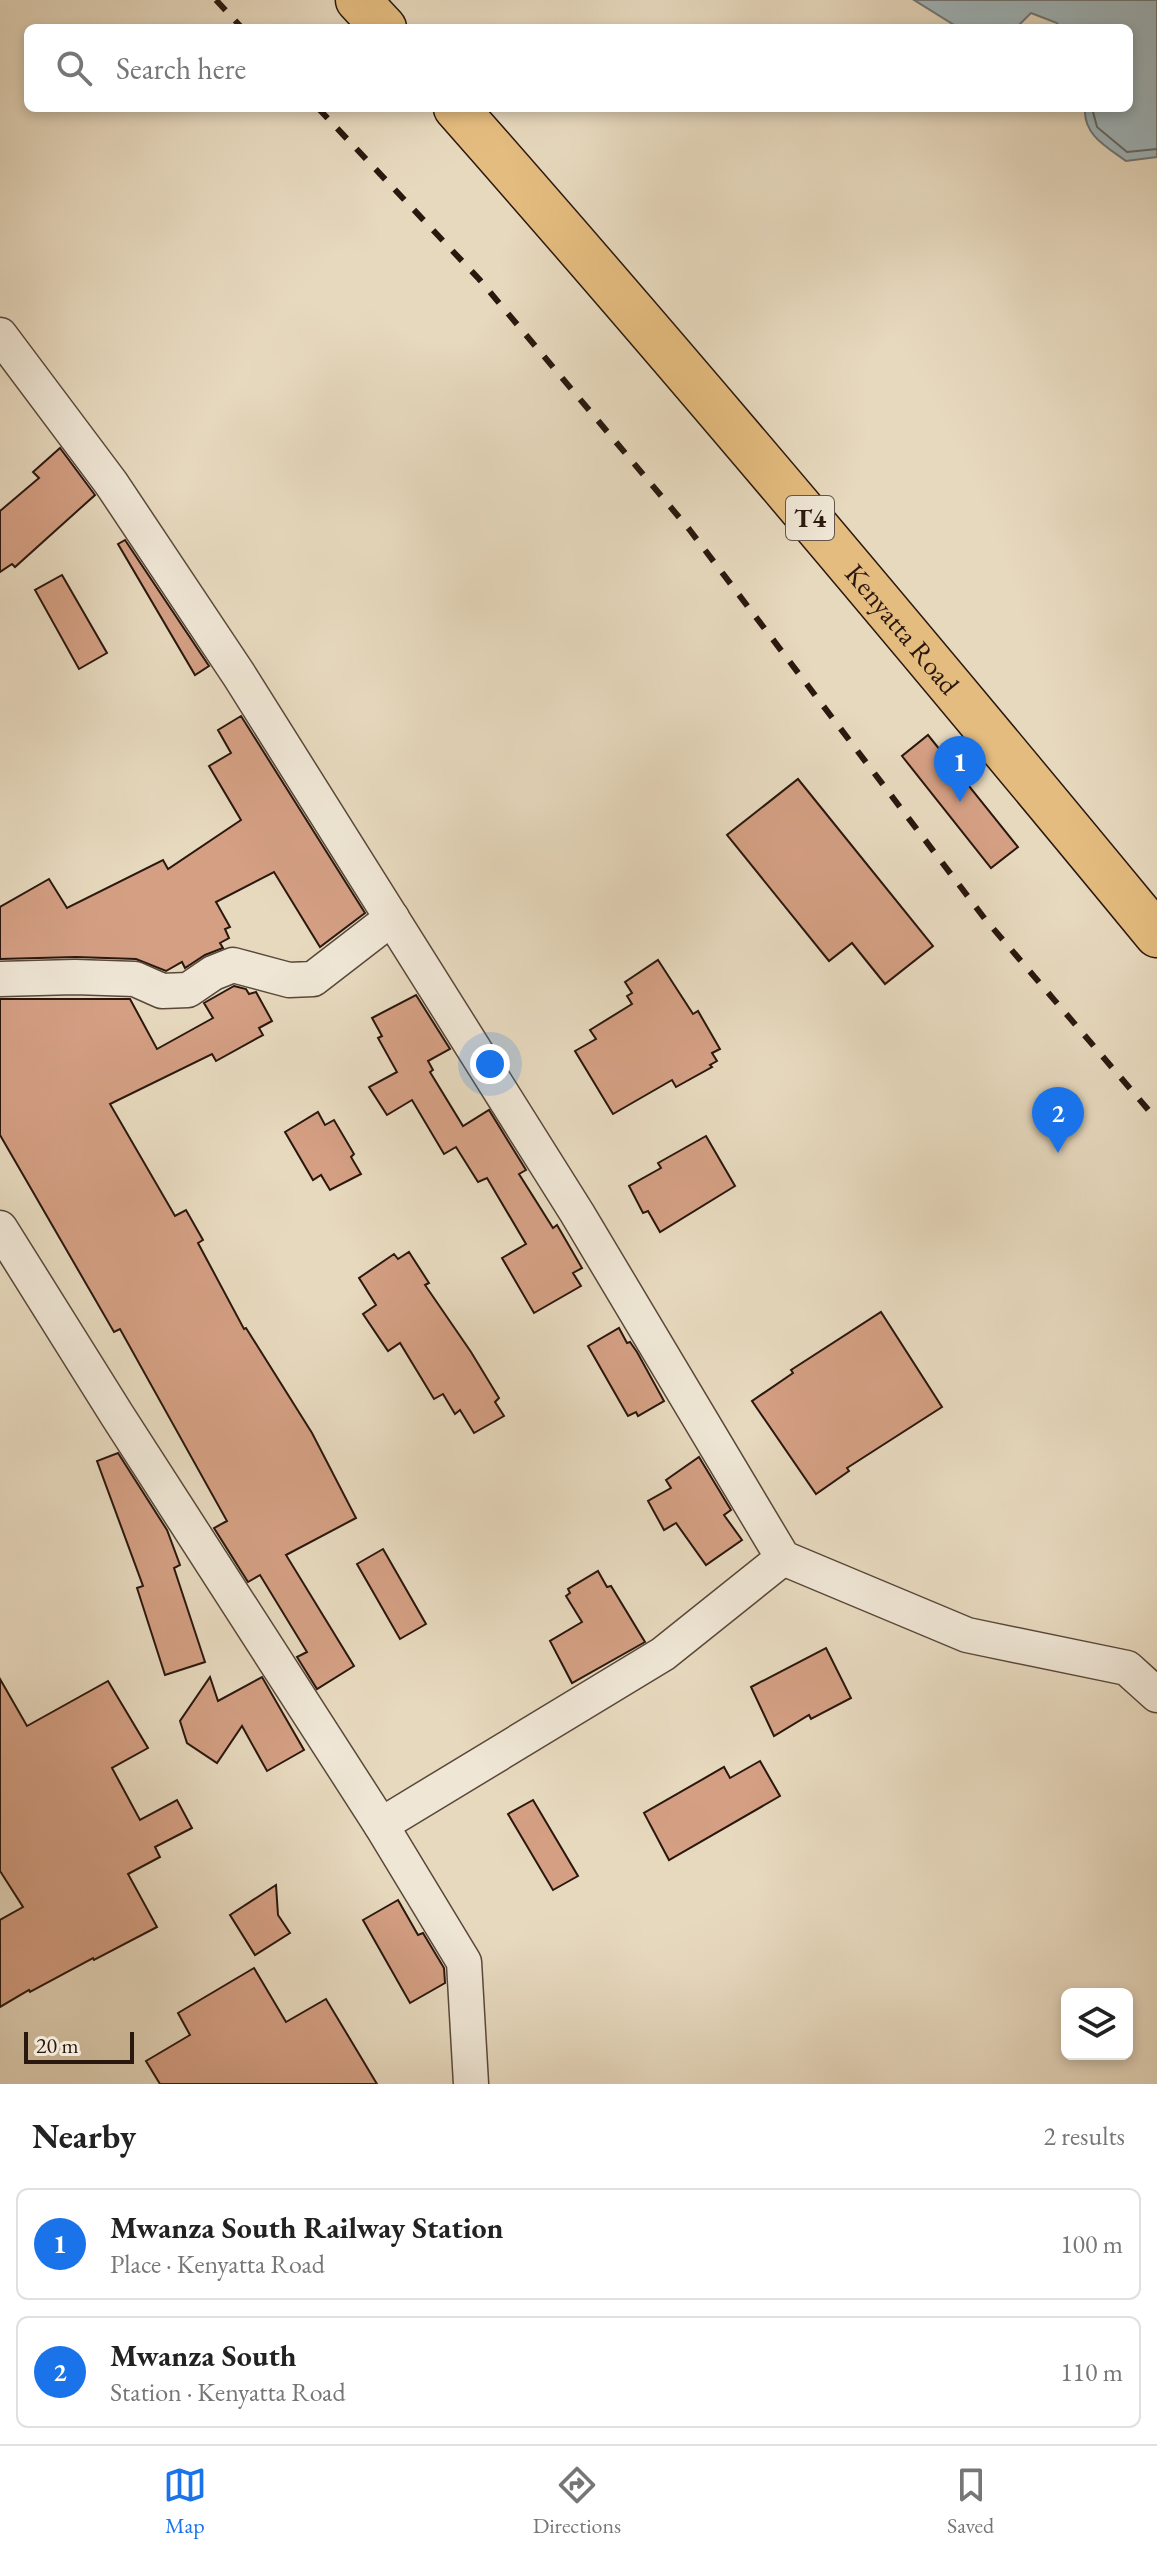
<!DOCTYPE html>
<meta charset="utf-8">
<style>
:root{--surface:#fff;--page:#f2f2f2;--text:#222;--muted:#767676;--line:#e0e0e0;--accent:#1a73e8}
body{margin:0;font-family:"EB Garamond",serif;background:var(--page);color:var(--text)}
.controls{position:absolute;right:24px;bottom:24px;display:grid;overflow:hidden;border-radius:12px;box-shadow:0 4px 12px #0003}
.controls button{width:72px;height:72px;display:grid;place-items:center;padding:0;border:0;border-bottom:2px solid var(--line);background:var(--surface);color:var(--text);font:40px sans-serif}
.scale{position:absolute;left:24px;bottom:20px;width:110px;box-sizing:border-box;padding-left:8px;border:4px solid #2a170e;border-top:0;font-size:22px;line-height:28px;white-space:nowrap;color:#2a170e;-webkit-text-stroke:6px #efe6d5;paint-order:stroke}
.you{position:absolute;left:490px;top:1064px;width:28px;height:28px;margin:-20px;border:6px solid #fff;border-radius:50%;background:#1a73e8;box-shadow:0 0 0 12px #1a73e833}
.badge{display:grid;place-items:center;width:52px;height:52px;border-radius:50%;background:var(--accent);color:#fff;font-size:26px;font-weight:700}
.pin{position:absolute;translate:-50% -66px;filter:drop-shadow(0 2px 4px #0008)}
.pin::after{content:'';position:absolute;top:42px;width:28px;height:24px;background:inherit;clip-path:polygon(0 0,100% 0,50% 100%)}
.list{margin:0;padding:0;list-style:none}
h2{display:flex;justify-content:space-between;align-items:center;height:104px;margin:0;padding:0 32px;font-size:34px}
h2 small{font-size:26px;font-weight:400;color:var(--muted)}
.list li{display:grid;grid-template-columns:52px 1fr auto;gap:24px;align-items:center;box-sizing:border-box;height:112px;margin:0 16px 16px;padding:0 16px;border:2px solid var(--line);border-radius:12px}
.list b{display:block;font-size:30px;white-space:nowrap}
.list p{margin:0;font-size:26px;white-space:nowrap;color:var(--muted)}
.list em{font-size:26px;font-style:normal;color:var(--muted)}
.icon{flex:none;width:44px;height:44px;fill:none;stroke:currentColor;stroke-width:2;stroke-linecap:round;stroke-linejoin:round}
.map{position:relative;flex:none;width:1157px;height:2084px;overflow:hidden}
.search{position:absolute;background:var(--surface);box-shadow:0 4px 12px #0003;left:24px;right:24px;top:24px;height:88px;display:flex;align-items:center;gap:20px;box-sizing:border-box;padding:0 28px;border-radius:12px;color:var(--muted);font-size:30px}
.sheet{height:360px;background:var(--surface)}
nav{display:flex;justify-content:space-around;align-items:center;box-sizing:border-box;height:112px;border-top:2px solid var(--line);background:var(--surface);font-size:22px;color:var(--muted)}
nav a{display:grid;justify-items:center;gap:4px}
nav .on{color:var(--accent)}
.map>svg:first-child{display:block}
.water{fill:#9eb7be;stroke:#707778;stroke-width:2}
.lines{fill:none;stroke-linecap:round;stroke-linejoin:round}
.shore{stroke:#646766;stroke-width:2}
.building{fill:#d49f83;stroke:#2a170e;stroke-width:2}
.minor-casing{stroke:#59483a;stroke-width:37}
.trunk-casing{stroke:#2a170e;stroke-width:47}
.minor{stroke:#efe6d5;stroke-width:34}
.trunk{stroke:#e4bc7f;stroke-width:44}
.rail{stroke:#2a170e;stroke-width:6;stroke-dasharray:14 14;stroke-linecap:butt}
.labels{text-anchor:middle;dominant-baseline:central;stroke-width:7;stroke-linejoin:round;paint-order:stroke}
.shield{fill:#efe6d5;stroke:#65554a;stroke-width:2}
.shield-label{font-size:26px;font-weight:bold;fill:#2a170e}
.street-label{font-size:28px;fill:#2a170e;stroke:#efe6d5}
</style>
<div class="map">
<svg width="1157" height="2084" viewBox="0 0 1157 2084">
<rect width="100%" height="100%" fill="#e7d9be"/>
<filter id="stains"><feTurbulence type="fractalNoise" baseFrequency=".0025" numOctaves="4"/><feColorMatrix values="0 0 0 0 .2 0 0 0 0 .09 0 0 0 0 .02 0 0 0 .5 -.17"/></filter>
<radialGradient id="worn" r=".72"><stop offset=".6" stop-color="#630" stop-opacity="0"/><stop offset="1" stop-color="#630" stop-opacity=".3"/></radialGradient>
<path class="water" d="M914 0H1157V157L1126 161C1107 147 1083 135 1085 108H1129V28H1060L1057 23 1031 13 1016 28H959Z"/>
<g class="lines">
<polyline class="shore" points="1092,108 1097,127 1127,152 1157,149"/>
</g>
<g class="building">
<polygon points="60,448 95,495 15,567 12,564 0,572 0,511 39,478 33,472"/>
<polygon points="125,540 209,666 195,675 118,544"/>
<polygon points="62,575 107,653 79,669 35,590"/>
<polygon points="241,716 365,913 320,947 274,872 216,902 230,927 225,929 229,938 220,943 223,948 205,955 185,968 182,962 166,971 136,959 76,957 0,959 0,907 49,879 67,908 163,860 168,869 241,820 209,766 231,753 218,730"/>
<polygon points="928,735 1018,847 991,868 902,756"/>
<polygon points="798,779 933,946 885,984 852,943 829,961 727,835"/>
<polygon points="658,960 693,1014 698,1011 720,1049 712,1053 717,1061 710,1065 712,1067 676,1087 672,1080 613,1114 575,1051 596,1039 590,1030 632,1004 627,996 632,993 625,982"/>
<polygon points="234,986 246,989 249,994 256,992 272,1021 259,1028 263,1035 216,1061 212,1054 110,1104 175,1216 186,1210 203,1240 198,1243 244,1329 246,1328 312,1433 356,1518 286,1555 354,1666 317,1689 297,1657 307,1652 260,1575 248,1582 214,1528 227,1521 120,1329 114,1332 0,1135 0,999 130,999 157,1049 213,1018 204,1003"/>
<polygon points="416,995 450,1049 428,1061 433,1070 430,1072 463,1126 489,1110 526,1170 519,1174 553,1228 557,1225 582,1268 573,1273 581,1286 534,1313 502,1258 526,1244 487,1178 478,1182 456,1147 444,1154 412,1100 387,1115 369,1087 397,1072 378,1038 382,1036 372,1018"/>
<polygon points="318,1112 325,1125 334,1120 354,1154 351,1157 361,1174 330,1190 321,1175 313,1180 285,1132"/>
<polygon points="706,1136 735,1186 660,1232 648,1211 643,1213 629,1186 661,1168 658,1163"/>
<polygon points="409,1252 429,1283 425,1285 471,1352 499,1398 495,1402 504,1416 474,1433 460,1410 455,1414 443,1394 434,1399 400,1343 388,1351 363,1314 376,1305 359,1278 394,1254 398,1259"/>
<polygon points="881,1312 942,1407 847,1468 849,1471 816,1494 752,1401 793,1373 791,1370"/>
<polygon points="619,1328 627,1343 630,1342 637,1352 664,1401 638,1416 636,1412 628,1416 588,1346"/>
<polygon points="118,1453 167,1530 180,1565 174,1568 205,1662 165,1675 137,1588 143,1586 97,1461"/>
<polygon points="699,1457 731,1510 724,1515 742,1540 706,1565 676,1523 664,1530 648,1501 671,1488 666,1480"/>
<polygon points="383,1549 426,1624 400,1639 357,1564"/>
<polygon points="598,1571 607,1587 611,1586 645,1642 572,1683 550,1641 582,1622 566,1596 570,1593 568,1589"/>
<polygon points="826,1648 851,1698 811,1719 809,1715 774,1736 751,1687"/>
<polygon points="210,1677 218,1701 262,1677 304,1750 267,1771 242,1726 217,1763 187,1743 180,1721"/>
<polygon points="0,1679 27,1726 108,1681 148,1748 112,1768 140,1820 177,1800 192,1828 155,1847 160,1857 128,1874 157,1927 94,1960 93,1958 30,1992 29,1990 0,2007 0,1920 23,1907 0,1871"/>
<polygon points="760,1761 780,1796 669,1860 644,1813 724,1767 730,1778"/>
<polygon points="533,1800 578,1876 553,1890 508,1814"/>
<polygon points="276,1885 278,1915 290,1933 255,1955 230,1915"/>
<polygon points="398,1900 418,1935 423,1933 444,1968 445,1983 410,2003 363,1920"/>
<polygon points="254,1968 286,2022 326,1999 377,2084 160,2084 146,2061 190,2035 178,2013"/>
</g>
<g class="lines">
<defs>
<g id="minor">
<polyline points="0,335 111,483 239,675 577,1213 783,1558 967,1635 1127,1668 1157,1695"/>
<polyline points="0,979 75,977 135,979 162,991 188,990 213,973 233,965 289,980 313,979 392,918"/>
<polyline points="0,1228 117,1415 381,1825 464,1962 471,2084"/>
<polyline points="381,1825 663,1654 783,1558"/>
</g>
<g id="trunk">
<polyline points="358,0 384,28"/>
<path id="s1" d="M456 108C695 379 927 656 1157 935"/>
</g>
</defs>
<use href="#minor" class="minor-casing"/>
<use href="#trunk" class="trunk-casing"/>
<use href="#minor" class="minor"/>
<use href="#trunk" class="trunk"/>
<g class="rail">
<polyline points="216,0 242,28"/>
<polyline points="318,108 479,279 689,529 985,919 1157,1120"/>
</g>
</g>
<g class="labels">
<rect class="shield" x="786" y="496" width="48" height="44" rx="6"/>
<g class="shield-label">
<text x="810" y="518">T4</text>
</g>
<g class="street-label">
<text stroke="none"><textPath href="#s1" startOffset="686">Kenyatta Road</textPath></text>
</g>
</g>
<rect width="100%" height="100%" filter="url(#stains)"/>
<rect width="100%" height="100%" fill="url(#worn)"/>
</svg>
<div class="controls">
<button><svg class="icon" aria-label="layers" viewBox="0 0 24 24"><path d="M12 4l9 5-9 5-9-5zM3 14l9 5 9-5"/></svg></button>
</div>
<div class="scale">20 m</div>
<div class="you"></div>
<div class="pin badge" style="left:960px;top:802px">1</div>
<div class="pin badge" style="left:1058px;top:1153px">2</div>
<div class="search"><svg class="icon" aria-label="search" viewBox="0 0 24 24"><circle cx="10" cy="10" r="6"/><path d="M15 15l6 6"/></svg>Search here</div>
</div>
<section class="sheet">
<h2>Nearby<small>2 results</small></h2>
<ul class="list">
<li><span class="badge">1</span><div><b>Mwanza South Railway Station</b><p>Place · Kenyatta Road</p></div><em>100 m</em></li>
<li><span class="badge">2</span><div><b>Mwanza South</b><p>Station · Kenyatta Road</p></div><em>110 m</em></li>
</ul>
</section>
<nav>
<a class="on"><svg class="icon" aria-label="map" viewBox="0 0 24 24"><path d="M3 6l6-2 6 2 6-2v14l-6 2-6-2-6 2zM9 4v14M15 6v14"/></svg>Map</a>
<a><svg class="icon" aria-label="directions" viewBox="0 0 24 24"><path d="M12 3l9 9-9 9-9-9zM9 14v-3h6M13 9l2 2-2 2"/></svg>Directions</a>
<a><svg class="icon" aria-label="saved" viewBox="0 0 24 24"><path d="M7 4h10v16l-5-4-5 4z"/></svg>Saved</a>
</nav>
